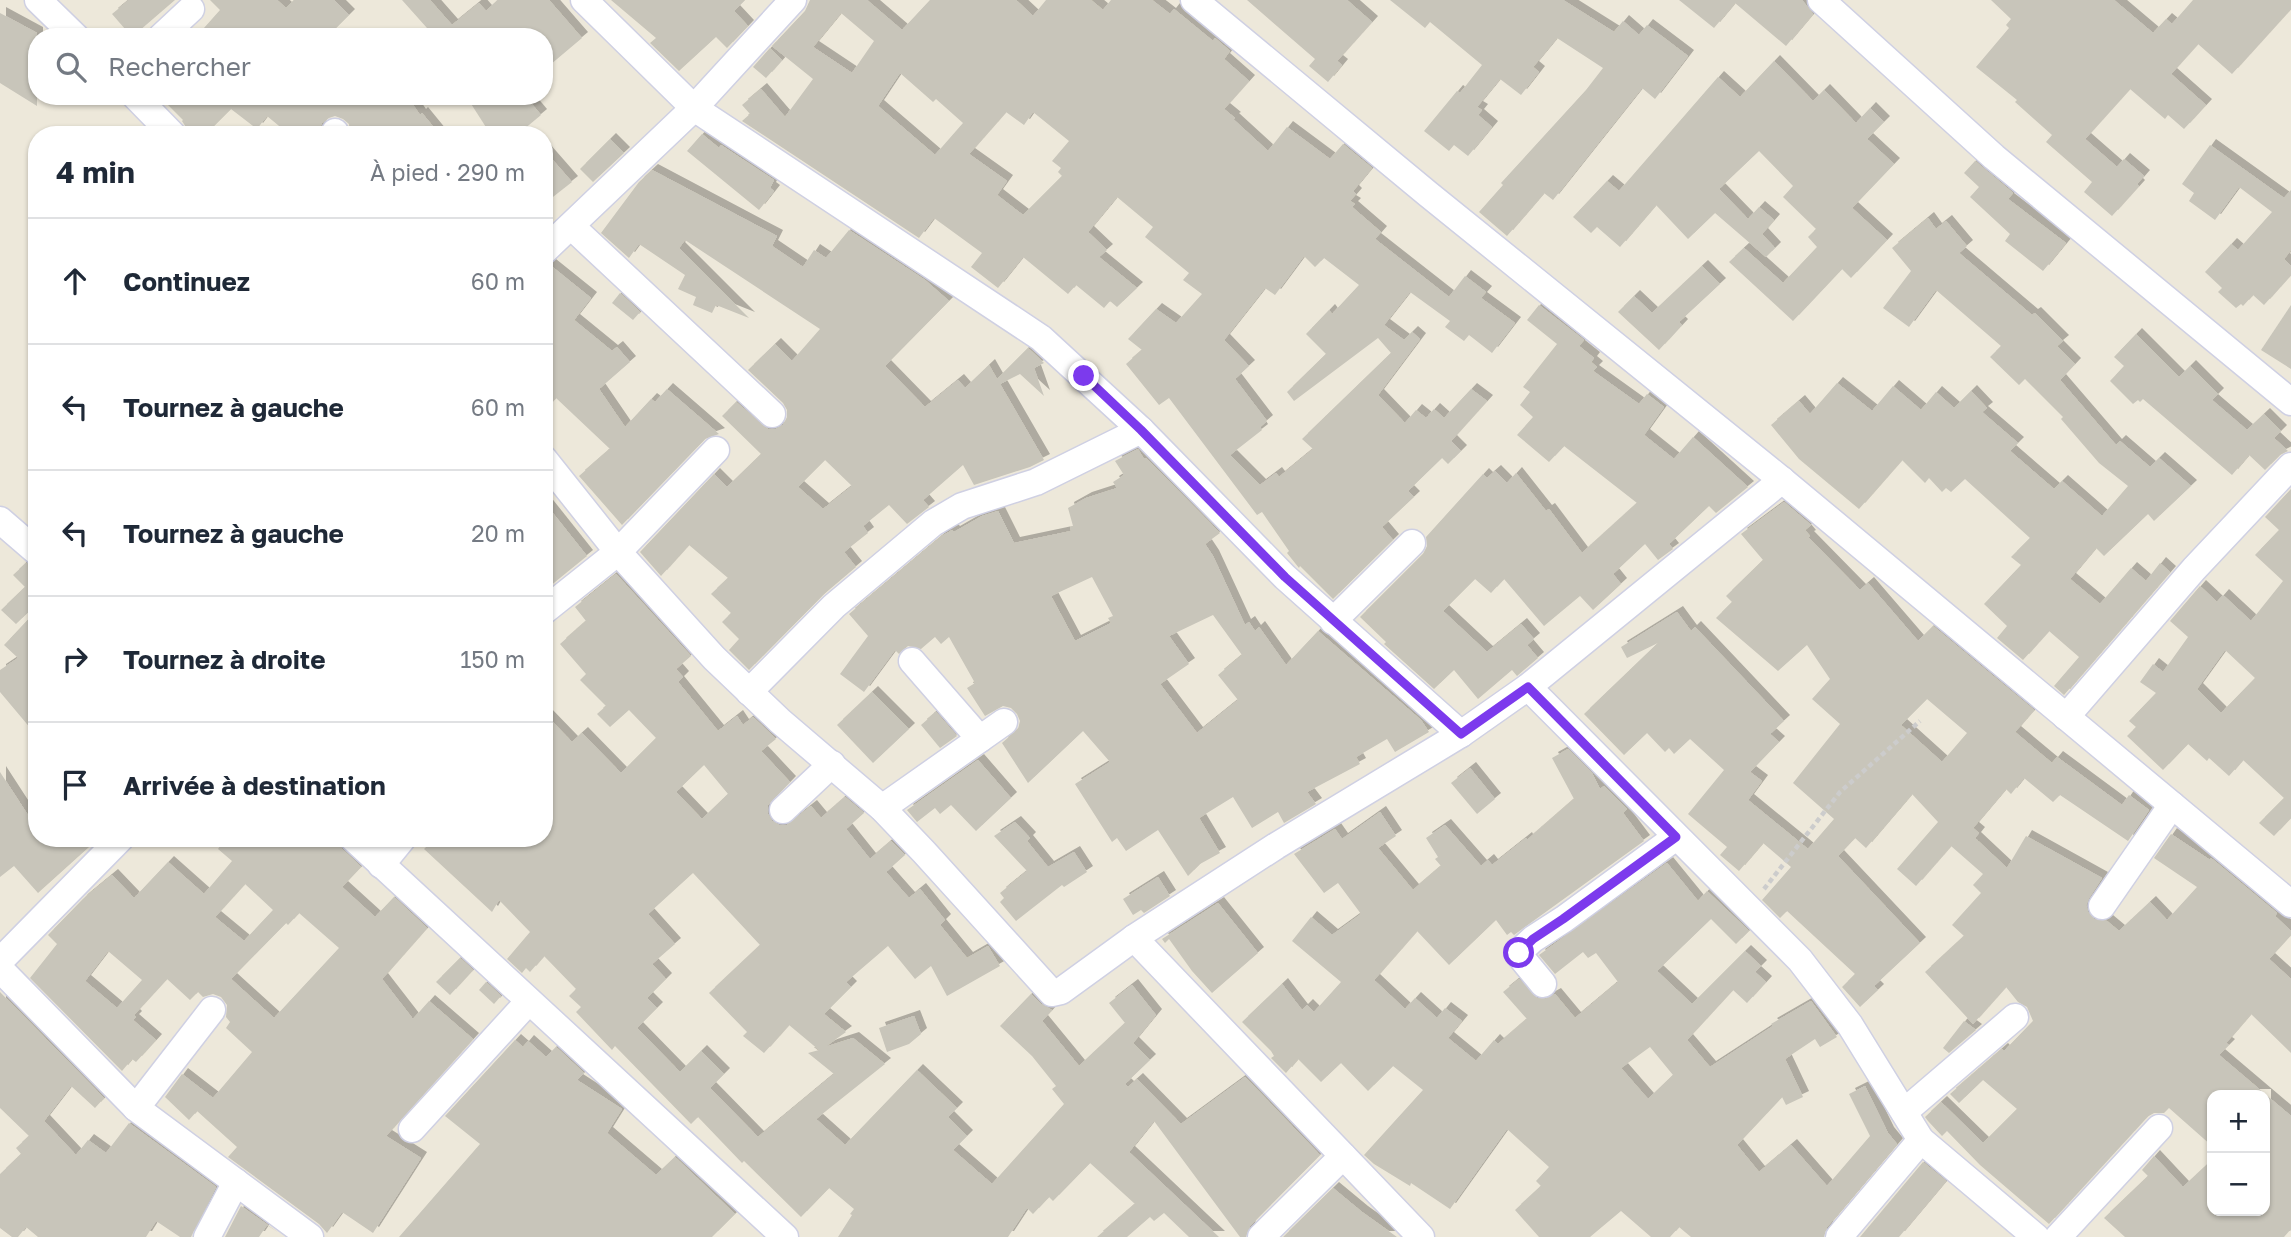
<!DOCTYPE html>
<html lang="fr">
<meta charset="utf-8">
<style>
:root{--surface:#fff;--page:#f6f6f7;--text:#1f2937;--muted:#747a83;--line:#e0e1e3}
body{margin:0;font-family:"Golos Text",sans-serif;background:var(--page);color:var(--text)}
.controls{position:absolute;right:21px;bottom:21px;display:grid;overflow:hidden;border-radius:14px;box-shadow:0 2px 5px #0004}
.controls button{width:63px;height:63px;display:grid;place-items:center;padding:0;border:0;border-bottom:2px solid var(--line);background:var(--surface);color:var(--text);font:35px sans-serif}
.stop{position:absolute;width:21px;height:21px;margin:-16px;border:5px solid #7c3aed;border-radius:50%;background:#fff}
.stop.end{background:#7c3aed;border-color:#fff;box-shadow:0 2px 7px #0008}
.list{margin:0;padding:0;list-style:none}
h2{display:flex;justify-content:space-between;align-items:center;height:91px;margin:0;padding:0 28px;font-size:30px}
h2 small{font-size:23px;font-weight:400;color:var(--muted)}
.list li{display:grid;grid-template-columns:46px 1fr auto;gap:21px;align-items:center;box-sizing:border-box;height:126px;padding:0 28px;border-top:2px solid var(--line)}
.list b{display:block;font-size:26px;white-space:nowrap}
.list em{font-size:23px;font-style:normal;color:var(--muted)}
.icon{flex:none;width:38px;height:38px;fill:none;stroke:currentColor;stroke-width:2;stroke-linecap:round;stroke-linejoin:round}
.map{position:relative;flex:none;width:2291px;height:1237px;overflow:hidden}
.search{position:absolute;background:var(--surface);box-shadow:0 2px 5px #0004;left:28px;top:28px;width:525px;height:77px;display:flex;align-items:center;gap:18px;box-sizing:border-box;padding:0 24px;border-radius:28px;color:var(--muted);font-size:26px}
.panel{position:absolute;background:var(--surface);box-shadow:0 2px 5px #0004;left:28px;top:126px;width:525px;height:721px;border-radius:28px}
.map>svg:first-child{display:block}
.building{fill:#c8c5ba;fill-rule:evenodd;filter:url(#shadow)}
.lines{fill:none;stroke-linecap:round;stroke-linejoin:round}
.minor-casing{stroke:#cfd0e3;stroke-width:29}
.path{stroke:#ccc;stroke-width:4.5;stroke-dasharray:5 3.5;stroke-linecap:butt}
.minor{stroke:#fff;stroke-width:26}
.route{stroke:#7c3aed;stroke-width:9}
</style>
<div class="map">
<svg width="2291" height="1237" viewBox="0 0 2291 1237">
<defs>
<filter id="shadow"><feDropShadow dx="6" dy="-6" stdDeviation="0" flood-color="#0004"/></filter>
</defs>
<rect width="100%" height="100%" fill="#ede8da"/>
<g class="building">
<polygon points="129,0 175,0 132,37 112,14"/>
<polygon points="210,0 277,0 286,8 294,0 334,0 349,15 327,37 196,37 220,10"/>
<polygon points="402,0 430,0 452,25 479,3 486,11 498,0 549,0 582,38 544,70 544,37 435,37"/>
<polygon points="611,0 745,0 734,11 748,26 727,48 716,37 679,71 650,43 656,38"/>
<path d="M810 0H867L902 30 930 0H1016L1033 16 1046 0H1091L1103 10 1111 0H1152L1170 14 1174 9 1213 41 1215 38 1230 51 1224 59 1249 81 1224 109 1235 118 1233 119 1268 151 1287 127 1330 159 1343 144 1372 168 1353 191 1356 194 1350 201 1355 204 1352 207 1381 232 1375 239 1449 297 1465 276 1486 292 1481 298 1515 323 1492 353 1469 335 1464 341 1445 327 1450 321 1410 292 1384 325 1404 340 1412 332 1420 339 1378 395 1405 423 1416 410 1426 418 1434 409 1444 418 1471 389 1487 401 1451 441 1461 451 1448 464 1442 458 1408 491 1414 497 1382 527 1393 540 1333 599 1300 566 1299 568 1287 553 1289 551 1262 512 1257 515 1169 398 1159 405 1126 364 1142 350 1128 339 1156 309 1176 323 1202 294 1183 280 1189 273 1145 237 1153 227 1117 197 1088 232 1107 250 1099 257 1137 288 1117 307 1110 301 1104 308 1076 285 1068 294 1023 257 998 288 971 267 982 253 934 218 919 238 742 121 750 114 742 105 761 89 785 117 813 79 772 46 805 11ZM841 13 874 41 852 73 813 47ZM900 73 933 102 936 99 963 123 935 155 878 106ZM1006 112 1024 125 1033 112 1069 141 1052 161 1061 168 1058 172 1062 176 1023 215 997 195 1007 181 969 154ZM1304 256 1315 267 1324 258 1359 285 1332 314 1329 310 1306 334 1326 354 1287 392 1294 401 1378 338 1391 353 1302 439 1313 449 1279 477 1276 473 1260 485 1230 455 1262 430 1260 427 1267 421 1235 379 1249 366 1224 340 1265 288 1275 295Z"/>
<polygon points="1247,0 1347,0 1372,22 1337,61 1342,65 1328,82 1309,66 1315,59"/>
<polygon points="1390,0 1563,0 1614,32 1623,21 1639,35 1647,25 1688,56 1655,99 1642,88 1553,200 1544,193 1507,236 1479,212 1503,185 1501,183 1586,90 1603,68 1557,38 1533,67 1539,72 1521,95 1500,79 1477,107 1482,110 1478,115 1492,127 1468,156 1454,145 1449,151 1424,131 1457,91 1460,93 1482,65 1430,22 1425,28"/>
<polygon points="1679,0 1802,0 1813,14 1786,46 1735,3 1714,28"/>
<polygon points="1991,0 2114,0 2153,33 2166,19 2172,24 2193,0 2291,0 2291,9 2232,74 2198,44 2171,74 2206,105 2184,129 2168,115 2165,119 2130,89 2085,139 2117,167 2124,159 2144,176 2137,184 2139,186 2112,216 2084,192 2092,182 2046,142 2052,135 2015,102 2017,100 1976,67 2009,28 2006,25 2011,19"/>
<polygon points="0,13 37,33 37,106 0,83"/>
<polygon points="770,48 782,60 766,78 753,67"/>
<polygon points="1774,61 1813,101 1824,90 1856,123 1870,108 1884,122 1867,139 1894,164 1852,208 1887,240 1851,278 1842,269 1793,321 1729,262 1744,248 1783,283 1817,247 1808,237 1816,229 1783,197 1793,186 1759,151 1719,189 1748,219 1759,207 1774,220 1762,234 1775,248 1766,257 1715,213 1688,239 1656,205 1620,247 1597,227 1591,233 1573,217 1607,181 1619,191 1718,77 1740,97"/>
<polygon points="159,96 407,96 420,115 422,113 440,135 350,135 349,124 343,119 335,116 329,118 322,123 317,135 290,135 267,116 257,129 231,109 205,135 191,135 182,121 183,120"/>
<polygon points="466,96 525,96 541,115 517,135 491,135"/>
<polygon points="702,134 719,148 721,145 774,180 770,188 774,191 759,210 687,151"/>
<polygon points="610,139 624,153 593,182 580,169"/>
<polygon points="2210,145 2284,198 2291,190 2291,250 2284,259 2291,266 2291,275 2264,305 2253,295 2243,306 2241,304 2236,308 2218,292 2222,288 2205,272 2231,244 2238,250 2272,212 2239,187 2215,220 2189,201 2194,193 2182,184"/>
<polygon points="544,150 572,182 544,204"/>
<polygon points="1975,161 2013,193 2008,199 2066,243 2043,271 2005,241 2010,234 1970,197 1979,187 1964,173"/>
<path d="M652 170 777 236 772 246 803 267 814 250 826 258 849 230 925 280 949 301 885 366 925 407 958 380 965 388 989 365 997 379 1028 348 1044 363 1034 368 1044 396 1020 374 1000 384 1044 460 1030 467 974 485 963 465 923 500 929 507 907 524 889 505 863 526 868 533 844 552 856 567 823 595 749 670 729 650 739 639 722 622 731 613 711 594 728 578 689 545 661 576 640 552 714 474 727 487 761 454 722 416 736 402 768 429H776L783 425 787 417V410L783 403 748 370 775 344 792 361 820 329 685 240 679 248 749 318 716 305 712 313 693 305 696 297 678 289 685 275 639 244 629 258 601 233 639 182ZM825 460 852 486 823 509 798 487Z"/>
<polygon points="1928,218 1936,229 1946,221 1967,246 1959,253 2032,315 2035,313 2063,341 2057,346 2075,364 2060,380 2116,445 2120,441 2150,467 2159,458 2191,486 2154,521 2148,514 2104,556 2096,548 2070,579 2100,604 2131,568 2146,581 2160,563 2170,572 2064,695 2054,686 2079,657 2049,631 2023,660 1997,638 2007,626 1984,604 2021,565 2011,557 2030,538 1965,479 1951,492 1946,488 1942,492 1929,478 1925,483 1902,460 1859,509 1799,459 1771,425 1799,401 1810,414 1837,383 1872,411 1893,386 1921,410 1936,392 1954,408 1971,391 1987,408 1982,412 2018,443 2010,451 2054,489 2062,481 2102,516 2128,486 2099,463 2061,419 2063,417 2025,379 2019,385 1990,357 2001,346 1936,290 1909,327 1883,308 1911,271 1892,248"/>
<polygon points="550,265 591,298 574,320 612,351 617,347 630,362 599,389 625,427 651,399 655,402 667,389 719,434 705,439 622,525 579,476 610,449 556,398 544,411 544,266"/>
<polygon points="1702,266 1720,284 1679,322 1682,325 1659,350 1618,312 1634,296 1652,313"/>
<polygon points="620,293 640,312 633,320 612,303"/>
<polygon points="1539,305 1584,340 1579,346 1594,358 1591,362 1597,367 1593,371 1639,404 1647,394 1664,407 1644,435 1674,459 1693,437 1748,487 1716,513 1709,506 1669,544 1673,549 1658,560 1645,544 1613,574 1621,584 1593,610 1580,596 1544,626 1504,579 1491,593 1475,579 1443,611 1487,652 1521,624 1534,639 1527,645 1538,658 1517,676 1512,670 1478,699 1454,670 1434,689 1384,644 1386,642 1360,617 1423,554 1427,546 1426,537 1483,474 1487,478 1495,471 1507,483 1516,473 1546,511 1549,509 1582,553 1637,503 1564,446 1549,462 1517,435 1533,417 1520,405 1530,392 1523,387 1557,344 1527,320"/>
<polygon points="2291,305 2291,369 2261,350"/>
<polygon points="2136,334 2179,377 2190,366 2218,394 2212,400 2247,430 2264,414 2281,431 2274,438 2288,451 2280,455 2265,470 2249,455 2232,475 2143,399 2140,402 2138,400 2133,404 2110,381 2124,366 2114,357"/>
<path d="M1138 449 1144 459 1146 458 1220 533 1205 544 1213 556 1245 625 1249 622 1255 631 1259 627 1286 665 1318 631 1421 720 1429 732 1395 752 1387 739 1356 757 1360 764 1307 792 1316 804 1284 823 1278 812 1252 828 1233 797 1199 818 1220 853 1200 864 1188 876 1158 830 1126 851 1117 838 1112 842 1075 784 1110 762 1083 731 1028 783 1002 743 1018 729 1020 721 1017 714 1011 708 1003 706 985 716 967 688 975 683 949 637 941 644 935 637 921 649 908 646 899 654 895 650 864 692 840 674 868 636 849 614 942 536 952 530 954 532 982 516 998 511 1014 543 1071 531 1070 527 1073 526 1068 508 1086 498 1117 488 1113 482 1124 475 1115 461ZM1092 577 1113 616 1108 618 1111 623 1075 641 1051 596ZM1213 615 1242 655 1218 675 1238 700 1197 733 1160 684 1189 664 1169 636Z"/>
<path d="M2291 489V818L2274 836 2259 823 2284 798 2243 760 2229 776 2209 758 2207 761 2188 744 2163 770 2127 736 2136 727 2129 721 2156 693 2140 682 2153 664 2163 672 2188 637 2170 621 2200 586 2217 602 2223 595 2251 621 2283 581 2255 555 2279 530 2265 517ZM2225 650 2255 678 2221 713 2197 689Z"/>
<polygon points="544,502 587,556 544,591"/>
<path d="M1784 502 1811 525 1805 530 1810 536 1808 537 1860 590 1868 583 1918 641 1933 626 2034 710 2015 732 2052 763 2057 757 2122 805 2129 795 2149 810 2128 841 2060 795 2053 802 2024 778 2011 794 2006 789 1973 828 1979 833 1975 838 2007 868 2026 836 2102 878 2089 898 2086 905 2088 912 2094 919 2107 921 2119 931 2150 902 2167 920 2197 887 2154 858 2171 834 2210 860 2211 858 2277 913 2275 916 2291 931V935L2269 959 2291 979V1053L2251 1014 2226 1043 2229 1045 2219 1055 2291 1116V1229L2284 1237H2125L2104 1218 2148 1176 2142 1170 2154 1156 2183 1187 2212 1160V1211H2265V1095H2212V1146L2169 1108 2164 1113H2154L2147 1117 2049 1224 1980 1165 1947 1131 1942 1136 1928 1121 1925 1117 1941 1102 1983 1143 2017 1109 1983 1080 1959 1103 1950 1094 2002 1049 2004 1051 2033 1021 2027 1007 2018 1002 2006 987 1973 1024 1925 972 1964 936 1952 925 1981 893 1973 885 1983 874 1951 846 1916 886 1897 869 1938 822 1912 794 1866 848 1855 838 1838 856 1920 943 1874 986 1878 990 1860 1007 1842 987 1855 974 1787 911 1780 918 1762 900 1791 867 1763 843 1739 871 1720 855 1727 847 1688 814 1724 770 1690 739 1674 754 1669 748 1665 752 1647 733 1624 755 1584 714 1658 643 1627 658 1621 647 1677 612 1691 631 1695 627 1784 721 1770 734 1779 742 1750 772 1762 781 1748 800 1808 849 1834 819 1793 783 1840 724 1812 699 1830 679 1807 645 1778 671 1716 618 1732 602 1726 596 1763 560 1741 534ZM1927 699 1967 733 1942 762 1901 725Z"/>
<polygon points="26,563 37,567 37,604 16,624 1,610 25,587 13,575"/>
<path d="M616 574 691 656 676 669 683 677 678 682 718 731 737 716 743 725 753 717 776 739 761 751 790 782 768 805V814L772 821 779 825H787L811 806 821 818 845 797 864 813 846 829 870 859 891 841 905 855 886 872 909 898 920 889 945 920 940 925 967 958 988 946 1000 966 947 996 931 966 915 979 888 946 846 982 851 987 824 1014 846 1032 825 1047 853 1038 885 1064 816 1119 845 1145 917 1070 957 1108 948 1117 967 1136 953 1150 992 1184 1064 1104 1052 1089 1056 1086 1032 1056 1000 1026 1031 994 1041 1004 1052 1010 1042 1021 1079 1066 1125 1023 1109 1003 1132 985 1156 1015 1133 1043 1150 1060 1125 1084 1128 1087 1137 1079 1181 1124 1245 1077 1320 1155 1250 1226 1246 1237H1240L1154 1121 1129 1152 1219 1237H1189L1164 1213 1154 1221 1150 1217 1127 1237H1097L1135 1204 1090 1163 1053 1201 1049 1197 1033 1214 1027 1208 1008 1237H838L852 1215 850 1214 854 1209 829 1188 801 1217 744 1161 742 1163 698 1117 691 1124 615 1046 612 1050 576 1012 581 1007 569 996 576 989 544 956 530 972 526 968 522 973 507 959 530 932 499 900 492 912 424 849 435 838H544V791L549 782 544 777V713L572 742 582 733 621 773 656 738 629 710 610 727 597 714 606 706 580 680 586 674 560 644 586 621 575 607ZM704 765 728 794 702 819 676 792ZM693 873 760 945 709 993 747 1032 743 1036 764 1053 789 1025 819 1050 808 1053 834 1074 758 1137 710 1088 724 1074 701 1051 680 1072 637 1028 657 1008 647 998 666 979 652 964 675 944 648 914Z"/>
<polygon points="37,610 37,736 0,692 0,670 18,658 4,645"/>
<polygon points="872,692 909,729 873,763 837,725"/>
<polygon points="936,712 957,736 940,748 921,725"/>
<path d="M1568 749 1592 773 1600 789 1604 786 1627 809 1623 813 1644 841 1514 935 1511 932 1507 935 1496 920 1449 965 1417 931 1374 980 1405 1009 1415 998 1437 1018 1445 1008 1462 1021 1448 1038 1476 1061 1494 1040 1498 1044 1527 1019 1503 992 1519 979 1537 998 1546 999 1555 994 1575 1018 1618 982 1596 953 1588 958 1583 952 1555 974 1539 955 1667 863 1698 901 1707 891 1749 931 1736 944 1711 919 1657 971 1692 1004 1745 951 1761 966 1755 972 1766 982 1747 1003 1733 990 1687 1040 1710 1067 1773 1026 1771 1024 1811 1001 1837 1037 1820 1047 1815 1039 1785 1059 1803 1097 1786 1105 1782 1097 1737 1145 1759 1172 1791 1145 1827 1186 1870 1136 1849 1094 1865 1086 1888 1133 1897 1144 1827 1227 1824 1237H1691L1679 1227 1670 1237H1651L1621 1211 1590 1237H1539L1515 1210 1541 1186 1536 1181 1549 1167 1507 1129 1450 1209 1411 1183 1410 1186 1374 1164 1364 1155 1423 1090 1393 1066 1368 1091 1341 1063 1321 1082 1298 1059 1286 1073 1271 1058 1274 1056 1271 1051 1242 1022 1282 984 1302 1010 1307 1005 1314 1012 1341 982 1292 941 1311 917 1332 935 1361 914 1338 883 1324 893 1294 854 1335 829 1342 839 1380 812 1396 836 1378 848 1413 890 1441 866 1435 859 1438 857 1426 838 1445 825 1481 866 1488 860 1492 865 1526 838 1527 840 1574 799 1552 758ZM1650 1047 1673 1075 1648 1099 1621 1068Z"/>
<polygon points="978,760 1011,798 976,831 951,805 940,814 935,808 917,822 907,810"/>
<polygon points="1470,768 1495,799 1477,814 1451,783"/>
<polygon points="0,772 37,829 37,838 99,838 38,893 14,866 0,877"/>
<polygon points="1015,822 1030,838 1027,841 1048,867 1074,852 1087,872 1064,887 1062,885 1016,921 1000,902 1004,898 1000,893 1027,871 994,836"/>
<path d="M226 838H338L342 849 361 867 342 887 375 917 394 897 427 928 382 979 413 1019 429 1001 473 1039 386 1136 421 1158 373 1233 342 1212 327 1233 319 1224 228 1157 237 1147 197 1111 189 1120 165 1097 182 1074 213 1098 252 1052 226 1028 230 1022 226 1017 227 1005 221 997 213 994 203 997 198 992 190 1000 167 979 134 1015 136 1017 133 1020 156 1040 136 1062 132 1059 122 1071 30 978 57 944 48 935 83 899 112 875 134 898 168 862 204 894 232 861 218 849ZM245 884 273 910 244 941 215 917ZM299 913 339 948 274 1018 231 979 286 923 288 925ZM108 951 142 980 117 1008 85 981Z"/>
<polygon points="1158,877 1170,896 1144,913 1141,910 1133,915 1123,899"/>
<polygon points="1218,903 1258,953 1212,993 1192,971 1169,939 1165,943 1162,939"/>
<polygon points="460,958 473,970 450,995 436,982"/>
<polygon points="486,982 501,996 494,1004 479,990"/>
<polygon points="0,992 104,1098 95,1108 71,1086 44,1121 76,1155 88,1140 106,1153 129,1123 216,1187 191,1237 180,1237 156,1221 146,1237 38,1237 26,1227 18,1237 12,1237 0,1228 0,1174 21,1154 16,1148 29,1136 0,1108"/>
<polygon points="914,1016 921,1034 909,1044 887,1052 879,1028"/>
<polygon points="1964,1021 1976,1030 1949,1053 1943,1048"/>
<polygon points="515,1040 523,1047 528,1041 546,1057 556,1047 584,1073 577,1080 622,1109 607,1133 656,1175 675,1157 735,1214 712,1237 399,1237 480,1144 445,1116"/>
<polygon points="1923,1162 1946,1181 1899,1237 1860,1237"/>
<polygon points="1333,1188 1362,1212 1397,1237 1283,1237"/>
<polygon points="241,1206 279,1233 267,1225 259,1237 225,1237"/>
</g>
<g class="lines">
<defs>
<g id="minor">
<polyline points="38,0 76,37"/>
<polyline points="584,0 694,108 1041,338 1141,430 1285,577 1461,734"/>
<polyline points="1194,0 1428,194 1782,480 2291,904"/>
<polyline points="1821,0 1994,157 2291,402"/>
<polyline points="161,37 191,9"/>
<polyline points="135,96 173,135"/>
<polyline points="333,135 335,132"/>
<polyline points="571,226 772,414"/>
<polyline points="544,251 694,108 793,0"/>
<polyline points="544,459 618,552 714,658 780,721 882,808 924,852 1052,993 1061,991 1134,938 1276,846 1461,734 1528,687 1782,480"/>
<polyline points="0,520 37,552"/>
<polyline points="544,611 618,552 716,450"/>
<polyline points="1333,621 1412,543"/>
<polyline points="912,661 980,739"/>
<polyline points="1528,687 1800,960 1850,1025 1921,1140 2036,1237"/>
<polyline points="749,692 834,606 933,523 962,506 1036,482 1141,430"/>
<polyline points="2066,717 2194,569 2291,466"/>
<polyline points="882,808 1004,722"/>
<polyline points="783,810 832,764"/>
<polyline points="353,838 785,1237"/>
<polyline points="381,865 403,838"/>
<polyline points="2102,906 2172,805"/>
<polyline points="1134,938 1421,1237"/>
<polyline points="0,961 121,838"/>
<polyline points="0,969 136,1108 310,1237"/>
<polyline points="1543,984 1520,956 1520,951 1533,939 1564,919 1676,837"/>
<polyline points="136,1108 212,1010"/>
<polyline points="1904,1112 2015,1017"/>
<polyline points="412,1129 529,1001"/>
<polyline points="207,1237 236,1182"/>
<polyline points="1261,1237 1343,1156"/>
<polyline points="1839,1237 1921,1140"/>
<polyline points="2058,1237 2159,1128"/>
</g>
</defs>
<use href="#minor" class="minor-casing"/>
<polyline class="path" points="1764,889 1840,792 1920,721"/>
<use href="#minor" class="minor"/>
</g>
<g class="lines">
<polyline class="route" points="1084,376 1141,430 1285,577 1461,734 1528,687 1676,837 1563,919 1533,939 1519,953"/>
</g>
</svg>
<div class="controls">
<button>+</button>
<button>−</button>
</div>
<div class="stop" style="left:1519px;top:953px"></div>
<div class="stop end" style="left:1084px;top:376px"></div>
<div class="search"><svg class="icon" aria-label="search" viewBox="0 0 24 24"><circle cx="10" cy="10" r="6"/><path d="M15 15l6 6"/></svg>Rechercher</div>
<section class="panel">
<h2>4 min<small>À pied · 290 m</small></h2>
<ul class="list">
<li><svg class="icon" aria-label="ahead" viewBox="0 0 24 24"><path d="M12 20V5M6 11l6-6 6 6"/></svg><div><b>Continuez</b></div><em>60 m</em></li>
<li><svg class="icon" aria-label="left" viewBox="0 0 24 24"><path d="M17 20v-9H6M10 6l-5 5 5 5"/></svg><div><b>Tournez à gauche</b></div><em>60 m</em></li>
<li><svg class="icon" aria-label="left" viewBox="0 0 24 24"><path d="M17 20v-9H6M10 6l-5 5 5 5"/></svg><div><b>Tournez à gauche</b></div><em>20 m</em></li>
<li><svg class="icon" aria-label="right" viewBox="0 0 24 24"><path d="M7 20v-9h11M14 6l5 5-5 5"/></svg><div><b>Tournez à droite</b></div><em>150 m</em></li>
<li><svg class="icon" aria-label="arrive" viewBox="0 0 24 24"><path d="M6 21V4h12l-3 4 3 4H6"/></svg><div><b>Arrivée à destination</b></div></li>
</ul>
</section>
</div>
